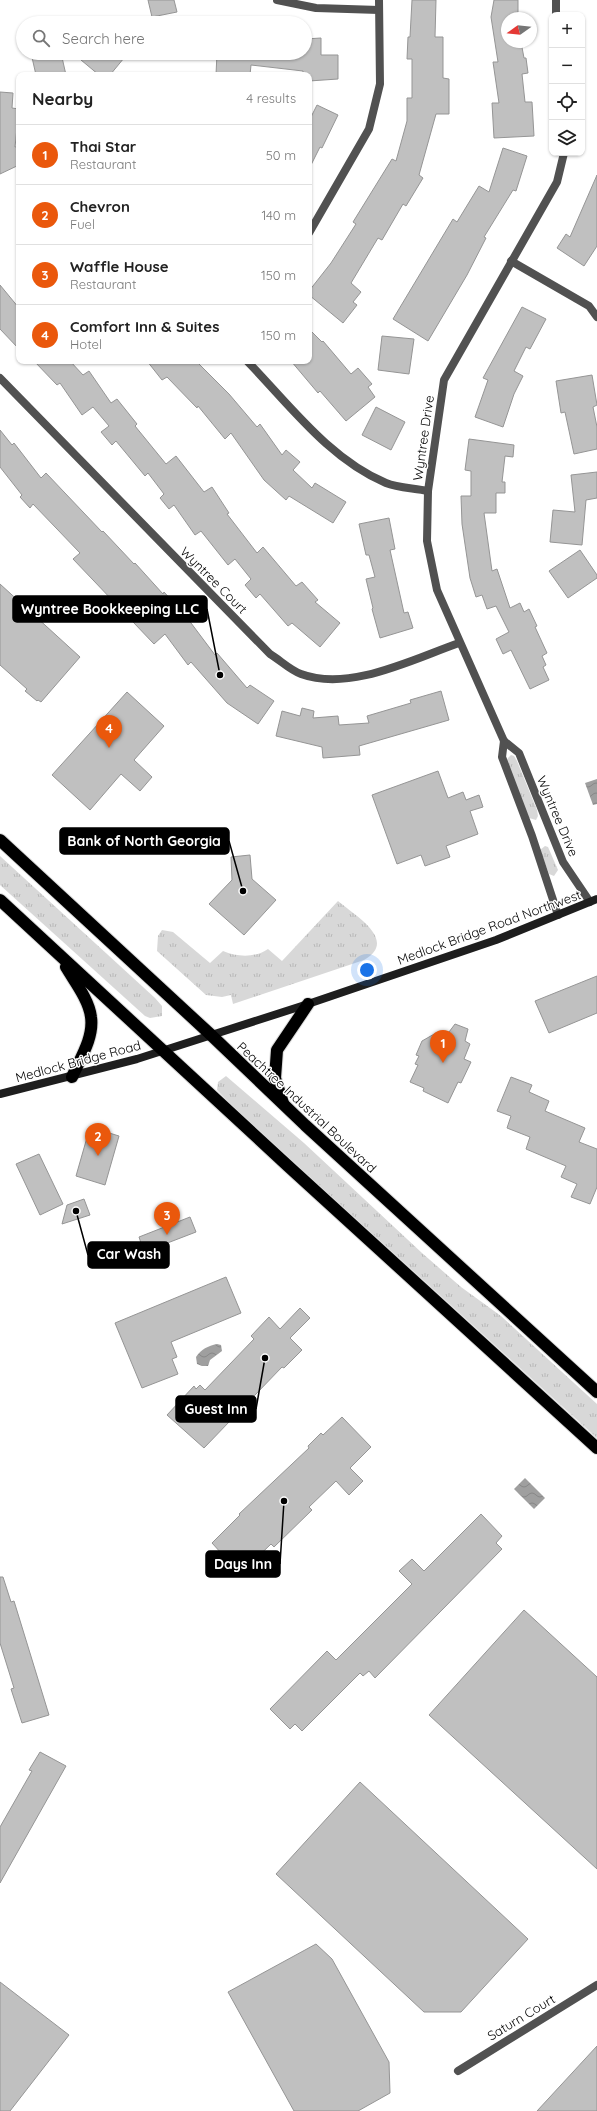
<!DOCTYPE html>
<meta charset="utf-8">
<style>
:root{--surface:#fff;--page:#f2f2f2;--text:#222;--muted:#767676;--line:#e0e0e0;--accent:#ea580c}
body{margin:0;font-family:Quicksand,sans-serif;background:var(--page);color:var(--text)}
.controls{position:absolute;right:12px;top:12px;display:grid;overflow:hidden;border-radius:8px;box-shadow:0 1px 3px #0004}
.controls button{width:36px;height:36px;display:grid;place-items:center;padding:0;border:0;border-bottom:1px solid var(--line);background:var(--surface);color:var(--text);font:20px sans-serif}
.compass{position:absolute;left:501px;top:12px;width:36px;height:36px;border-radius:50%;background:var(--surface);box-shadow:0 1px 3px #0004;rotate:255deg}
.you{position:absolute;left:367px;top:970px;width:14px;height:14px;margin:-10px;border:3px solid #fff;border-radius:50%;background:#1a73e8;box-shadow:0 0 0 6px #1a73e833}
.badge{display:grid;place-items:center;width:26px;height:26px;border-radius:50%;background:var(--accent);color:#fff;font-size:13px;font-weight:700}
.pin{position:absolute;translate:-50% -33px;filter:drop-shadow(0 1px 2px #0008)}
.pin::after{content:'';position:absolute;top:21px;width:14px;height:12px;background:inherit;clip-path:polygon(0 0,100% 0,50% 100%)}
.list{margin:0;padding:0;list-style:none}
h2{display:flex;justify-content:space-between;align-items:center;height:52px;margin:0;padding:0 16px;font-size:17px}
h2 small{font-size:13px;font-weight:400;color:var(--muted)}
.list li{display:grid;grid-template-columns:26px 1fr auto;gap:12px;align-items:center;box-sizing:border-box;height:60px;padding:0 16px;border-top:1px solid var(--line)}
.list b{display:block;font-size:15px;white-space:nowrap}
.list p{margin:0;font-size:13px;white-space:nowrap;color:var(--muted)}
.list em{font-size:13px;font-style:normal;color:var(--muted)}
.icon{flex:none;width:22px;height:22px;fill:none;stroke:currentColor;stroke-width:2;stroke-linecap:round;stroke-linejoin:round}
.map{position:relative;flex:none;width:597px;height:2111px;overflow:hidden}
.search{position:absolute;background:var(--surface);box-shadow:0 1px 3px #0004;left:16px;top:16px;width:296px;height:44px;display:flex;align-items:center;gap:10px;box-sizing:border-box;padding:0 14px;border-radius:22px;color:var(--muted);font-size:15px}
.panel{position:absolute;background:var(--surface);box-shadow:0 1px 3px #0004;left:16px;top:72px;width:296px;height:292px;border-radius:8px}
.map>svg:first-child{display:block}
.grass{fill:url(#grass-tufts)}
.water{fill:url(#water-waves)}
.building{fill:#c0c0c0;stroke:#959595}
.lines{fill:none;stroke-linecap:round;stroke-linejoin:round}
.highway-casing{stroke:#dbdbdb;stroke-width:14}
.street{stroke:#515151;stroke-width:8}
.secondary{stroke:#1e1e1e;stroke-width:8}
.highway{stroke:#000;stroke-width:12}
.labels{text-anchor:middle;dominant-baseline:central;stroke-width:3;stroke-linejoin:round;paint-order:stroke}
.street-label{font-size:13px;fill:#000;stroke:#fff}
.leader{fill:none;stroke:#000;stroke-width:1.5}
.callout-dot{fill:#000;stroke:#fff;stroke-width:1.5}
.callout{fill:#000;stroke:#000;stroke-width:1.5}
.callout-label{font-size:14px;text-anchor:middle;font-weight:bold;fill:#fff}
</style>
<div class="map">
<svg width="597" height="2111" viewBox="0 0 597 2111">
<defs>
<pattern id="grass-tufts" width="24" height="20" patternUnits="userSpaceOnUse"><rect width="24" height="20" fill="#d8d8d8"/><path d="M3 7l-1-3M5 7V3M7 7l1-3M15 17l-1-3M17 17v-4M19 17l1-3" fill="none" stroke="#b8b8b8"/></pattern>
<pattern id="water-waves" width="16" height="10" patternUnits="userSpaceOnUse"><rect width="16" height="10" fill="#9f9f9f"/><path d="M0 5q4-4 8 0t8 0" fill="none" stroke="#878787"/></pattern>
</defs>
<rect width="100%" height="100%" fill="#fff"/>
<g class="grass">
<polygon points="511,755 514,756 517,761 537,810 538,816 536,820 529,818 506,762 508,758"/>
<polygon points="545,846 548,847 558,870 554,876 549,874 540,850"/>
<polygon points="0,856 155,998 162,1006 162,1016 150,1018 145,1016 0,885"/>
<path d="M338 901C354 915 399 940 364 960L233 1004 231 995 222 997 206 995 157 951 158 936 162 930 173 932 210 963 223 951C237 957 255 958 268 949L282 961Z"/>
<polygon points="226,1076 304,1143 422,1253 461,1287 501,1316 597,1404 597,1438 235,1109 217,1090 218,1082"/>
</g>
<g class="water">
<polygon points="597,779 597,804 593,805 585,783"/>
<path d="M217 1344 221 1345 222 1351 210 1360 208 1366H202L197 1364 196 1357C201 1349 208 1346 217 1344Z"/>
<polygon points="525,1478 545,1498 534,1509 514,1489"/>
</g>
<g class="building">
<polygon points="148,0 174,0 177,12 152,17"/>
<polygon points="412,0 436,0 435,37 443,37 443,78 449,79 449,114 436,114 419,175 423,178 406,206 403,204 382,240 378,238 351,283 361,292 353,302 357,305 343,323 309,295 309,291 331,263 356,224 353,222 392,159 396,161 407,121 407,98 412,98 412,59 407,59 408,37 410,37"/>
<polygon points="494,0 518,0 518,18 507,18 507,42 521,42 524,58 526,58 528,73 522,74 525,102 532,102 534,136 494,138 492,103 499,103 493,62 498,62 491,17"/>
<polygon points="321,38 321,55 338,55 338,79 309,81 309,75 303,75 303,71 251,65 250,75 216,75 217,53 305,53 305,39"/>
<polygon points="31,53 61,53 66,75 36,75"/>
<polygon points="86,53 117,53 124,58 110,75 99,75 81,60"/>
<polygon points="0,92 13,93 12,108 19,109 15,147 19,146 19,165 0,174"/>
<polygon points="317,105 338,115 322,148 320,147 309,169 309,121"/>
<polygon points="503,148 527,156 516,191 513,190 484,237 486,238 467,275 428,341 393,319 453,219 457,222 479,186 489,192"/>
<polygon points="597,175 597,246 584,266 557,248 566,234 570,237"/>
<polygon points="0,285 19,308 19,349 0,329"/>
<polygon points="522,307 546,319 530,349 526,347 514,371 523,376 514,394 503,427 475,417 488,380 483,378"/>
<polygon points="309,329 322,342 323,341 351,374 358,368 372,384 368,387 375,397 346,421 320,391 318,393 291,361 309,361"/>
<polygon points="382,336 414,339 409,374 378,370"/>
<polygon points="34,361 70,361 83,375 89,371 111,403 117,399 137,424 135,426 166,464 176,456 204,492 212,487 229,513 227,514 257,553 263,547 296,586 302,582 318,600 315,602 340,623 320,647 292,623 288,626 260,594 256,598 245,585 251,579 235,559 228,565 201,531 195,535 174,505 169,509 160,498 164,494 148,473 145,476 116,441 112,445 101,432 109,426 93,407 82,415 60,383 57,385"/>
<polygon points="147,361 196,361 229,394 257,427 260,424 282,455 286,450 300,462 293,470 312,488 315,483 346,502 333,523 289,496 286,500 264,480 231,433 225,439 198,406 197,408 167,377 162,380"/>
<polygon points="592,375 597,405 593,407 597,427 597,449 574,454 565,412 561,413 556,381"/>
<polygon points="376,407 405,422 391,450 362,435"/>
<polygon points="0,430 12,445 14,443 41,478 46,473 102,532 103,531 134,564 135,563 163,594 164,592 185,615 215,655 217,653 247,688 250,685 274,701 258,724 227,703 191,662 188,665 165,634 154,644 73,559 80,553 33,504 30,508 20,497 22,495 0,467"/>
<polygon points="469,439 514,445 513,457 505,456 502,482 505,482 505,493 496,493 496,513 484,513 492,571 497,569 510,608 520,603 524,612 529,609 537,626 535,627 547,653 542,656 546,665 543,667 549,680 530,689 511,650 503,654 496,639 509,632 496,606 487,609 482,595 476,597 470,578 462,524 461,496 471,496 471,471 465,470"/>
<polygon points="597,472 597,498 586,500 582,545 550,542 553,510 575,512 571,475"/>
<polygon points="389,518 395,549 390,550 404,613 408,612 413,628 380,638 372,609 373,608 366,579 375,577 369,555 366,555 359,524"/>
<polygon points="580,550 597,575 597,578 568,598 549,571"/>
<polygon points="0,584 80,657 41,702 38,700 37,701 25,691 27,689 0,665"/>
<polygon points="441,691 449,720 359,746 360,755 323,758 322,747 276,736 282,711 300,716 302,708 314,711 313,718 338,716 339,725 369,723 367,716 411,703 410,700"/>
<polygon points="127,692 164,726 134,760 152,777 140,791 121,774 90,810 52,775"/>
<polygon points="438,771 448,798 463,792 466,800 479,795 483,807 470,811 478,834 446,846 450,857 425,866 421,855 397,864 372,795"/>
<polygon points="250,855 252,879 276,900 244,935 209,904 232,880 231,857"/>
<polygon points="597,976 597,1013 549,1033 535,1001"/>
<polygon points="455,1024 468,1029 465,1041 470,1044 464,1059 471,1062 461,1083 458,1082 448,1103 423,1091 424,1088 410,1082 418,1065 415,1064 419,1056 416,1055 422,1041 436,1033 449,1032"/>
<polygon points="511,1077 532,1085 529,1092 549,1101 545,1111 585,1128 579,1142 597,1149 597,1187 590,1204 571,1197 577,1184 561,1177 566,1166 526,1149 530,1137 507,1128 511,1116 497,1111"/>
<polygon points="90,1127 119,1136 105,1185 76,1176"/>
<polygon points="39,1154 63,1204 40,1215 16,1164"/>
<polygon points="84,1199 90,1215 62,1224 67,1205"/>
<polygon points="190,1217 196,1232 144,1252 139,1237"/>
<polygon points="226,1277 241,1313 171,1342 177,1357 172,1359 178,1374 142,1388 115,1323"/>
<polygon points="300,1308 310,1318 290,1338 302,1350 284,1368 282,1367 204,1448 167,1415 194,1386 196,1389 200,1385 205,1390 254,1339 251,1336 269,1317 280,1329"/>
<polygon points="342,1417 371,1447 350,1468 363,1481 349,1495 336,1481 309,1507 312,1510 274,1547 271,1544 241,1573 238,1570 232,1575 217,1559 222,1554 212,1543 240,1515 239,1514 309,1448 308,1446 321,1433 323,1435"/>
<polygon points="481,1514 502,1536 496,1543 502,1549 375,1678 369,1671 363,1676 360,1673 302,1731 295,1724 290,1729 270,1709 327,1651 336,1660 412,1584 399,1571 412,1559 424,1571"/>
<polygon points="0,1577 3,1577 11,1602 14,1601 49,1715 22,1723 11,1689 14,1688 0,1643"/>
<polygon points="524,1610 597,1677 597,1869 429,1715"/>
<polygon points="40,1752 66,1766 0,1883 0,1827 32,1771 29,1770"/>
<polygon points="360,1782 528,1939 461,2012 424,2012 276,1874"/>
<polygon points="316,1944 332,1959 389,2062 390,2093 358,2111 294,2111 228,1992"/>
<polygon points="0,1982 69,2035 10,2111 0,2111"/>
<polygon points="597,2046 597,2111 537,2111"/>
</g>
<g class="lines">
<defs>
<g id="highway">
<polyline points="0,840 210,1034 305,1125 597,1392"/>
<polyline points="0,900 288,1166 597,1448"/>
<path d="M66 967C75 982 89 1000 91 1017 94 1038 80 1059 72 1077"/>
<polyline points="283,1103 275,1078 277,1050 308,1004"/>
</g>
</defs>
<use href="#highway" class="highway-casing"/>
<g class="street">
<polyline points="277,0 316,8 379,10"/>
<polyline points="556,0 556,15"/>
<polyline points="564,153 557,182 444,380 428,491 427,541 437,590 504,741 519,753 563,862 590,902"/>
<polyline points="309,233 369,129 380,84 379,0"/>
<polyline points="511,261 589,306 597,317"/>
<path d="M247 361C289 404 329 459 386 483 398 488 415 488 428 491"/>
<path d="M0 378 270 654C280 660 290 670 301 674 350 692 413 659 459 643"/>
<polyline points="504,741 502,757 532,836 558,915"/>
<polyline points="458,2071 597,1985"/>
</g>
<polyline class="secondary" points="0,1094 137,1059 308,1004 496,940 597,899"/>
<use href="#highway" class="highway"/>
</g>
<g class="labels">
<g class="street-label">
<text transform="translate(423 438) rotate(-82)">Wyntree Drive</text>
<text transform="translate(214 580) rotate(45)">Wyntree Court</text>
<text transform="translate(558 816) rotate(67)">Wyntree Drive</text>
<text transform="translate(489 927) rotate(-20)">Medlock Bridge Road Northwest</text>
<text transform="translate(78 1061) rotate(-15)">Medlock Bridge Road</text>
<text transform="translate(307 1107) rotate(43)">Peachtree Industrial Boulevard</text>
<text transform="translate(521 2017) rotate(-31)">Saturn Court</text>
</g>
</g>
<path class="leader" d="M220 675L207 609M243 891L229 841M76 1211L88 1255M265 1358L256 1409M284 1501L280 1564"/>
<g class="callout-dot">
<circle cx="220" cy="675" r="4"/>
<circle cx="243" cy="891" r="4"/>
<circle cx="76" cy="1211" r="4"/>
<circle cx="265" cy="1358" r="4"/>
<circle cx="284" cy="1501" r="4"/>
</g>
<g class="callout">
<rect x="13" y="596" width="194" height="26" rx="4"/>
<rect x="60" y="828" width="169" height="26" rx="4"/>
<rect x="88" y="1242" width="81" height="26" rx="4"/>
<rect x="176" y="1396" width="80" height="26" rx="4"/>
<rect x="206" y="1551" width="74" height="26" rx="4"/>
</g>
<g class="callout-label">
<text x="110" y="614">Wyntree Bookkeeping LLC</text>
<text x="144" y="846">Bank of North Georgia</text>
<text x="129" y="1259">Car Wash</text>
<text x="216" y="1414">Guest Inn</text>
<text x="243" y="1569">Days Inn</text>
</g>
</svg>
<div class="controls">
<button>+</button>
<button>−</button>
<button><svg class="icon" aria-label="locate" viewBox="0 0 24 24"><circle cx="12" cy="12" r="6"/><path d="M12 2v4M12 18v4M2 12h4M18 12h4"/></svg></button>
<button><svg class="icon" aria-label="layers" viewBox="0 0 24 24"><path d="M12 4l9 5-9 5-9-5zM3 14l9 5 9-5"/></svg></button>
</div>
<svg class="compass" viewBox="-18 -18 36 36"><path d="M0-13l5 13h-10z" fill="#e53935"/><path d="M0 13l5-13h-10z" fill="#767676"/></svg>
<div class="you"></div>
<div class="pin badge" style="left:443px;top:1063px">1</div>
<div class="pin badge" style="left:98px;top:1156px">2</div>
<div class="pin badge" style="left:167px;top:1235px">3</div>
<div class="pin badge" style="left:109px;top:748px">4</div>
<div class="search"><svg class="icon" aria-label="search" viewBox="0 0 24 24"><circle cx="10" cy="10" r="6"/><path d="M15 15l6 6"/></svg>Search here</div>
<section class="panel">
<h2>Nearby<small>4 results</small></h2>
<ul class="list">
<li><span class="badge">1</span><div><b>Thai Star</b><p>Restaurant</p></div><em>50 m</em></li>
<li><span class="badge">2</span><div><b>Chevron</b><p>Fuel</p></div><em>140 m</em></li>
<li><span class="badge">3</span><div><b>Waffle House</b><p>Restaurant</p></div><em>150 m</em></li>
<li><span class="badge">4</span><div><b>Comfort Inn &amp; Suites</b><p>Hotel</p></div><em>150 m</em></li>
</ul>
</section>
</div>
